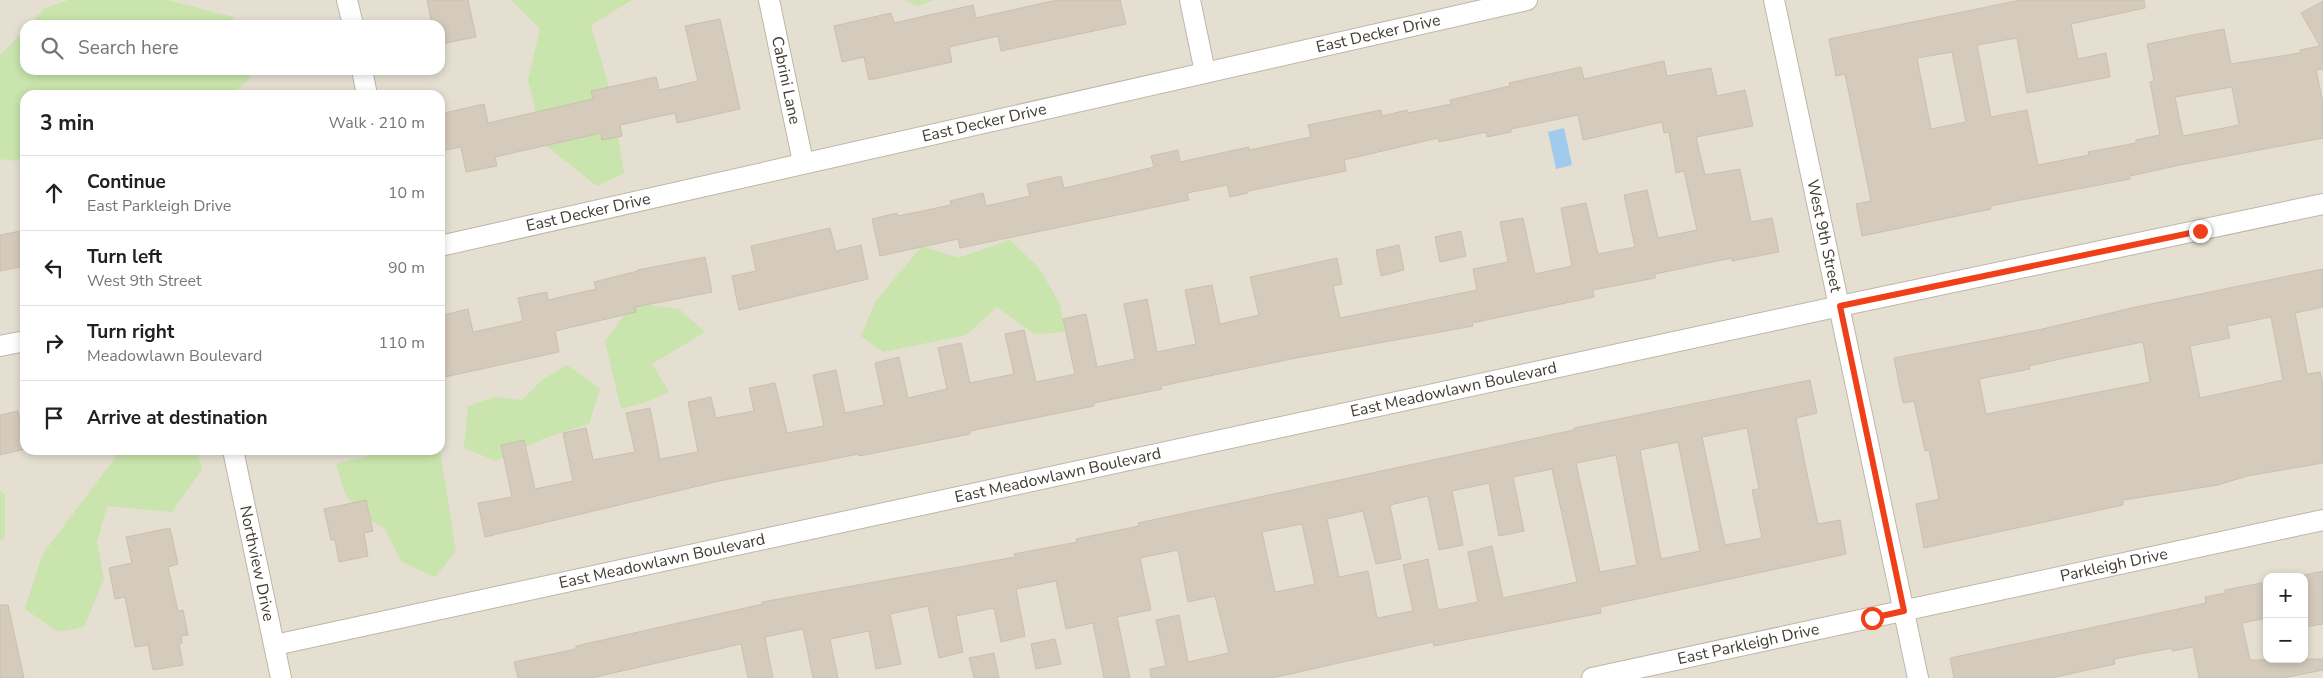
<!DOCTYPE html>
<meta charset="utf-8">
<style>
:root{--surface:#fff;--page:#f6f6f6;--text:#202124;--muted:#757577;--line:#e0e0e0}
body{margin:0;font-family:"Nunito Sans",sans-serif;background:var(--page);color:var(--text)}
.controls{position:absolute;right:15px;bottom:15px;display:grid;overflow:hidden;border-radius:10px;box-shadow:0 2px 8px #0003}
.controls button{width:45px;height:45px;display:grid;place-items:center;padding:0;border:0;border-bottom:1px solid var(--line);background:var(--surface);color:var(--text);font:25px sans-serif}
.stop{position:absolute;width:15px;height:15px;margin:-11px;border:4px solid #f0401a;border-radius:50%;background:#fff}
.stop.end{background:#f0401a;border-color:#fff;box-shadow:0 1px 5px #0008}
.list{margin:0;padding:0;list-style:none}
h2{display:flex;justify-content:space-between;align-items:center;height:65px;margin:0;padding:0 20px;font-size:21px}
h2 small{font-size:16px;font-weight:400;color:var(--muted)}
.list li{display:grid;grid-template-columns:32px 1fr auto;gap:15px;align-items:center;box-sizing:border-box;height:75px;padding:0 20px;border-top:1px solid var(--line)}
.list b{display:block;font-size:19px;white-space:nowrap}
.list p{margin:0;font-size:16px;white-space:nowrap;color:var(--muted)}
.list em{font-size:16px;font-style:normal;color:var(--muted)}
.icon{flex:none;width:28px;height:28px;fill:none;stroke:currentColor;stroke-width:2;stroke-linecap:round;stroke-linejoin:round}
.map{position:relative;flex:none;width:2323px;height:678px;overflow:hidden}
.search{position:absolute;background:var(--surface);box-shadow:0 2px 8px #0003;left:20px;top:20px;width:425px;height:55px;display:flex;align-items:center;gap:12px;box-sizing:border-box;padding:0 18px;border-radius:15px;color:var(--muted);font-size:19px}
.panel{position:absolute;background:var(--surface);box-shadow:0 2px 8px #0003;left:20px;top:90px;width:425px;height:365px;border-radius:15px}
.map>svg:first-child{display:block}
.residential{fill:#e4dfd1;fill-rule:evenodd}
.green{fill:#c9e4ac}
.water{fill:#a0cbec}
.building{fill:#d4cbbc;stroke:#ccc0ac;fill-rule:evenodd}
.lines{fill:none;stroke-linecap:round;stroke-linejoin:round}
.street-casing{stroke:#beb7a9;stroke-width:22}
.street{stroke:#fff;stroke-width:20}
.route{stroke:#f0401a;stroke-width:6}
.labels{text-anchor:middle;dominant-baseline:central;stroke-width:4;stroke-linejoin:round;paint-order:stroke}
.street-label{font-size:16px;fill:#423d33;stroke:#fff}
</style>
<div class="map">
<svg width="2323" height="678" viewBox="0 0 2323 678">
<rect width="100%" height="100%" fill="#f0ede3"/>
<path class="residential" d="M0 0H2323V678H0ZM25 25H440V70H25ZM25 95H440V450H25ZM2267 577H2304V659H2267Z"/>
<g class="green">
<polygon points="69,0 167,0 233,17 236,25 29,25 45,8"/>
<polygon points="511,0 632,0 591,25 610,91 624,173 597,186 544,144 528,80 540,29"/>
<polygon points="905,0 935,0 917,6"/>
<polygon points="25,30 25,70 248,70 250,78 232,95 25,95 25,157 17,161 0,159 0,55"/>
<polygon points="1010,240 1039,268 1060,304 1065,332 1034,334 997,307 966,335 883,352 861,336 875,302 922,246 958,258"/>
<polygon points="633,303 679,309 705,332 652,364 669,392 643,403 621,409 605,341"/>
<polygon points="567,365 600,389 589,424 545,438 496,461 464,448 468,406 495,397 522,400 543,379"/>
<polygon points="121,450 197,450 202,469 172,512 107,506 97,542 104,579 84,627 58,632 25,609 42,555"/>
<polygon points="378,450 440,451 456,551 435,577 402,562 384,528 363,516 345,494 336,464 367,456"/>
<polygon points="0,491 5,494 5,539 0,540"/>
</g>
<polygon class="water" points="1564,128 1572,165 1556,169 1548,132"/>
<g class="building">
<polygon points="427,0 468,0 476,37 440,44 440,25 432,25"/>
<polygon points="1057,0 1120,0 1126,24 1001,51 998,36 949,47 952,62 869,80 864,57 842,62 834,26 891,13 894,23 973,5 976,18"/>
<path d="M2021 0H2144L2145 8 2071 24 2078 59 2106 53 2110 77 2027 93 2017 38 1977 45 1991 117 2027 110 2038 165 2089 155 2088 152 2136 143V140L2160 135 2150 82 2154 81 2147 44 2224 29 2231 64 2300 53V50L2320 46 2301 13 2323 1V69L2316 70 2323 103V138L2180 165 2130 176V179L1990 206 1991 209 1862 236 1856 204 1871 201 1845 74 1836 76 1829 39ZM1952 52 1966 122 1931 129 1917 58ZM2232 87 2239 125 2183 136 2175 97Z"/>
<polygon points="720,19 740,109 677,123 675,113 620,125 622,136 602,140 601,133 495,157 497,166 466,172 461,147 440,151 440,114 484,104 488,123 593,99 591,91 656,77 659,90 698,81 685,26"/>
<polygon points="1664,61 1667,76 1711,68 1717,96 1745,90 1753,126 1696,137 1705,175 1740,169 1751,222 1772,218 1779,252 1732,261 1732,258 1655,274 1655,278 1593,290 1594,297 1472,323 1473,326 1296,358 1161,386 1162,389 1094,403 1094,406 970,431 970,434 859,456 859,454 719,481 485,537 478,503 512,497 501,445 524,440 535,489 573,481 563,433 586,428 593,460 635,452 626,413 650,408 660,459 698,452 688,402 711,397 716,418 754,411 749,388 775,383 787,433 824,426 813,375 836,370 845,413 884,405 875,363 899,357 908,398 947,389 938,348 961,343 970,383 1014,374 1005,334 1024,330 1036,382 1075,374 1063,319 1086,314 1097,367 1135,359 1124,304 1147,299 1157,352 1196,344 1185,290 1212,285 1220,324 1259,315 1250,277 1337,258 1342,284 1333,286 1340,318 1477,290 1473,269 1508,262 1500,222 1523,218 1535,274 1572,266 1561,208 1586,203 1598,254 1635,247 1624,195 1647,190 1658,238 1697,230 1684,171 1676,173 1669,132 1664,133 1662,122 1583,140 1578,115 1511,129 1511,132 1487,137 1486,132 1439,142 1438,138 1344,160 1346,171 1248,191 1248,193 1230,197 1227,185 1187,193 1189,200 960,248 958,239 880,256 872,219 897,213 898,216 951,205 950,201 983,193 986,206 1030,196 1027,184 1061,176 1064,188 1113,177 1154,167 1151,156 1178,150 1180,162 1249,147 1249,150 1311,137 1308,125 1381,110 1382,116 1407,110 1408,113 1451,104 1450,100 1510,86 1509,83 1581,67 1584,79"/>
<polygon points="830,228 836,251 861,245 868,279 739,310 732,276 756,271 751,246"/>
<polygon points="25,230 25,266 0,271 0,235"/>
<polygon points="1461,231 1466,256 1440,262 1435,237"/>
<polygon points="1399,245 1404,270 1381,276 1376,250"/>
<polygon points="705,257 712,292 635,307 636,312 555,331 559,352 440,378 440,342 444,341 440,316 468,309 473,332 523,321 518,298 547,292 548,300 596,289 594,282 638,271 638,270"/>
<path d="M2323 269V307L2295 313 2307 374 2320 372 2323 384V463L2247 476 2218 485 2123 500V505L1924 548 1916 504 1939 499 1929 450 1925 451 1914 401 1903 403 1894 358 2038 330 2136 307ZM2271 317 2283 380 2200 398 2190 346 2230 338 2227 326ZM2143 342 2150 382 1986 414 1979 379 2030 369 2029 366 2074 356Z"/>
<path d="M1810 380 1817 413 1796 418 1806 469 1818 524 1840 520 1846 554 1600 607 1601 613 1434 646 1433 642 1272 678H1151L1150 669 1166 666 1156 620 1179 615 1188 662 1229 653 1215 596 1188 602 1178 550 1140 558 1151 610 1117 617 1130 678H1104L1093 623 1066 629 1056 581 1016 589 1025 636 1001 642 994 608 956 616 963 652 939 658 928 606 890 614 901 664 876 669 869 631 830 639 838 678H813L803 629 765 637 773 678H748L741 644 591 678H518L514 662 576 649V646L763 604 762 602 1015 557 1014 554 1077 542 1076 539 1139 526 1138 523 1517 442 1574 430V428ZM1747 428 1759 489 1752 490 1762 538 1725 545 1702 437ZM1678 442 1700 551 1661 559 1640 450ZM1616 455 1637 565 1600 572 1576 463ZM1552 469 1577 582 1503 598 1492 546 1468 552 1478 602 1438 610 1428 559 1403 565 1413 611 1377 618 1368 571 1339 577 1327 519 1363 511 1376 564 1401 559 1390 505 1428 496 1439 550 1463 545 1452 491 1489 483 1499 536 1524 531 1513 477ZM1302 524 1315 584 1275 592 1262 532Z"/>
<polygon points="18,411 25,449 0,455 0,415"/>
<polygon points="366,500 373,531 364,533 368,556 339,562 335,540 331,540 324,509"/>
<polygon points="170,528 178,564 168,567 178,611 183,610 188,635 181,636 182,643 179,644 183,665 153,670 148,645 135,647 125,597 115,599 109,568 132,563 126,537"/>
<polygon points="2323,571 2323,624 2304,627 2304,575"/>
<polygon points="2267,582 2267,618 2242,623 2250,660 2323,659 2323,670 2283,678 2199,678 2193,647 2172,651 2172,648 2114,659 2115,664 2051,678 1954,678 1950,658 2206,603 2205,597 2225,593 2225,590"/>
<polygon points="0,605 8,605 24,678 0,678"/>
<polygon points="1055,639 1061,664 1036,669 1031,644"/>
<polygon points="994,653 999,678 974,678 969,658"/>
</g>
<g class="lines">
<defs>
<g id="street">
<polyline points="347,0 353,25"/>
<path id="s1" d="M769 0 803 162"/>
<polyline points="1190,0 1205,72"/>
<path id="s2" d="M1774 0 1918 678"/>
<polyline points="362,70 367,95"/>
<path id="s3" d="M440 246 1527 0"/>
<polyline points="0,346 25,341"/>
<path id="s4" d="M233 450 281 678"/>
<path id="s5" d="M275 645 1840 306 2323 204"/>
<path id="s6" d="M1592 678 2323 520"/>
</g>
</defs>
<use href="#street" class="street-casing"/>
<use href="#street" class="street"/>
</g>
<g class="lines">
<polyline class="route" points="1872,618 1904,611 1840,306 2200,231"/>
</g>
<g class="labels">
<g class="street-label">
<text stroke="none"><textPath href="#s3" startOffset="962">East Decker Drive</textPath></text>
<text stroke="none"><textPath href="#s1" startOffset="82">Cabrini Lane</textPath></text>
<text stroke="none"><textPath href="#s3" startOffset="558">East Decker Drive</textPath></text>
<text stroke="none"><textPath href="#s3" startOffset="152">East Decker Drive</textPath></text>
<text stroke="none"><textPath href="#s2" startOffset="241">West 9th Street</textPath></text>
<text stroke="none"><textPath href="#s5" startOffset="1206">East Meadowlawn Boulevard</textPath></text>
<text stroke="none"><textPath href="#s5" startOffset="801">East Meadowlawn Boulevard</textPath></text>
<text stroke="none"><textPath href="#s5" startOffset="396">East Meadowlawn Boulevard</textPath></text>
<text stroke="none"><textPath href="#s4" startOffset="116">Northview Drive</textPath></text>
<text stroke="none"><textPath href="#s6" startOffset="534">Parkleigh Drive</textPath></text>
<text stroke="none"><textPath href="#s6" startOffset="160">East Parkleigh Drive</textPath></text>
</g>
</g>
</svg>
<div class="controls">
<button>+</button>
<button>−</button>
</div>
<div class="stop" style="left:1872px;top:618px"></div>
<div class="stop end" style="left:2200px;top:231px"></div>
<div class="search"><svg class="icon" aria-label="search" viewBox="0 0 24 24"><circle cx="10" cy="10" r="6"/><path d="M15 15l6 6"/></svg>Search here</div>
<section class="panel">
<h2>3 min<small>Walk · 210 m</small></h2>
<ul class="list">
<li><svg class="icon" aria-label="ahead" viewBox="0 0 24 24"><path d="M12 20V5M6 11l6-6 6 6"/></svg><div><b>Continue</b><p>East Parkleigh Drive</p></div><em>10 m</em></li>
<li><svg class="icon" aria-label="left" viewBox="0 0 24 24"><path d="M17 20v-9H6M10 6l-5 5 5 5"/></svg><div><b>Turn left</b><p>West 9th Street</p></div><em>90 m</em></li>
<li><svg class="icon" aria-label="right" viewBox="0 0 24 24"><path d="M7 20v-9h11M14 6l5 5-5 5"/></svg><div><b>Turn right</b><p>Meadowlawn Boulevard</p></div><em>110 m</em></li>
<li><svg class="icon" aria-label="arrive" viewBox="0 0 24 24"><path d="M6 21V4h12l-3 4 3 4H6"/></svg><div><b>Arrive at destination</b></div></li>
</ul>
</section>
</div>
